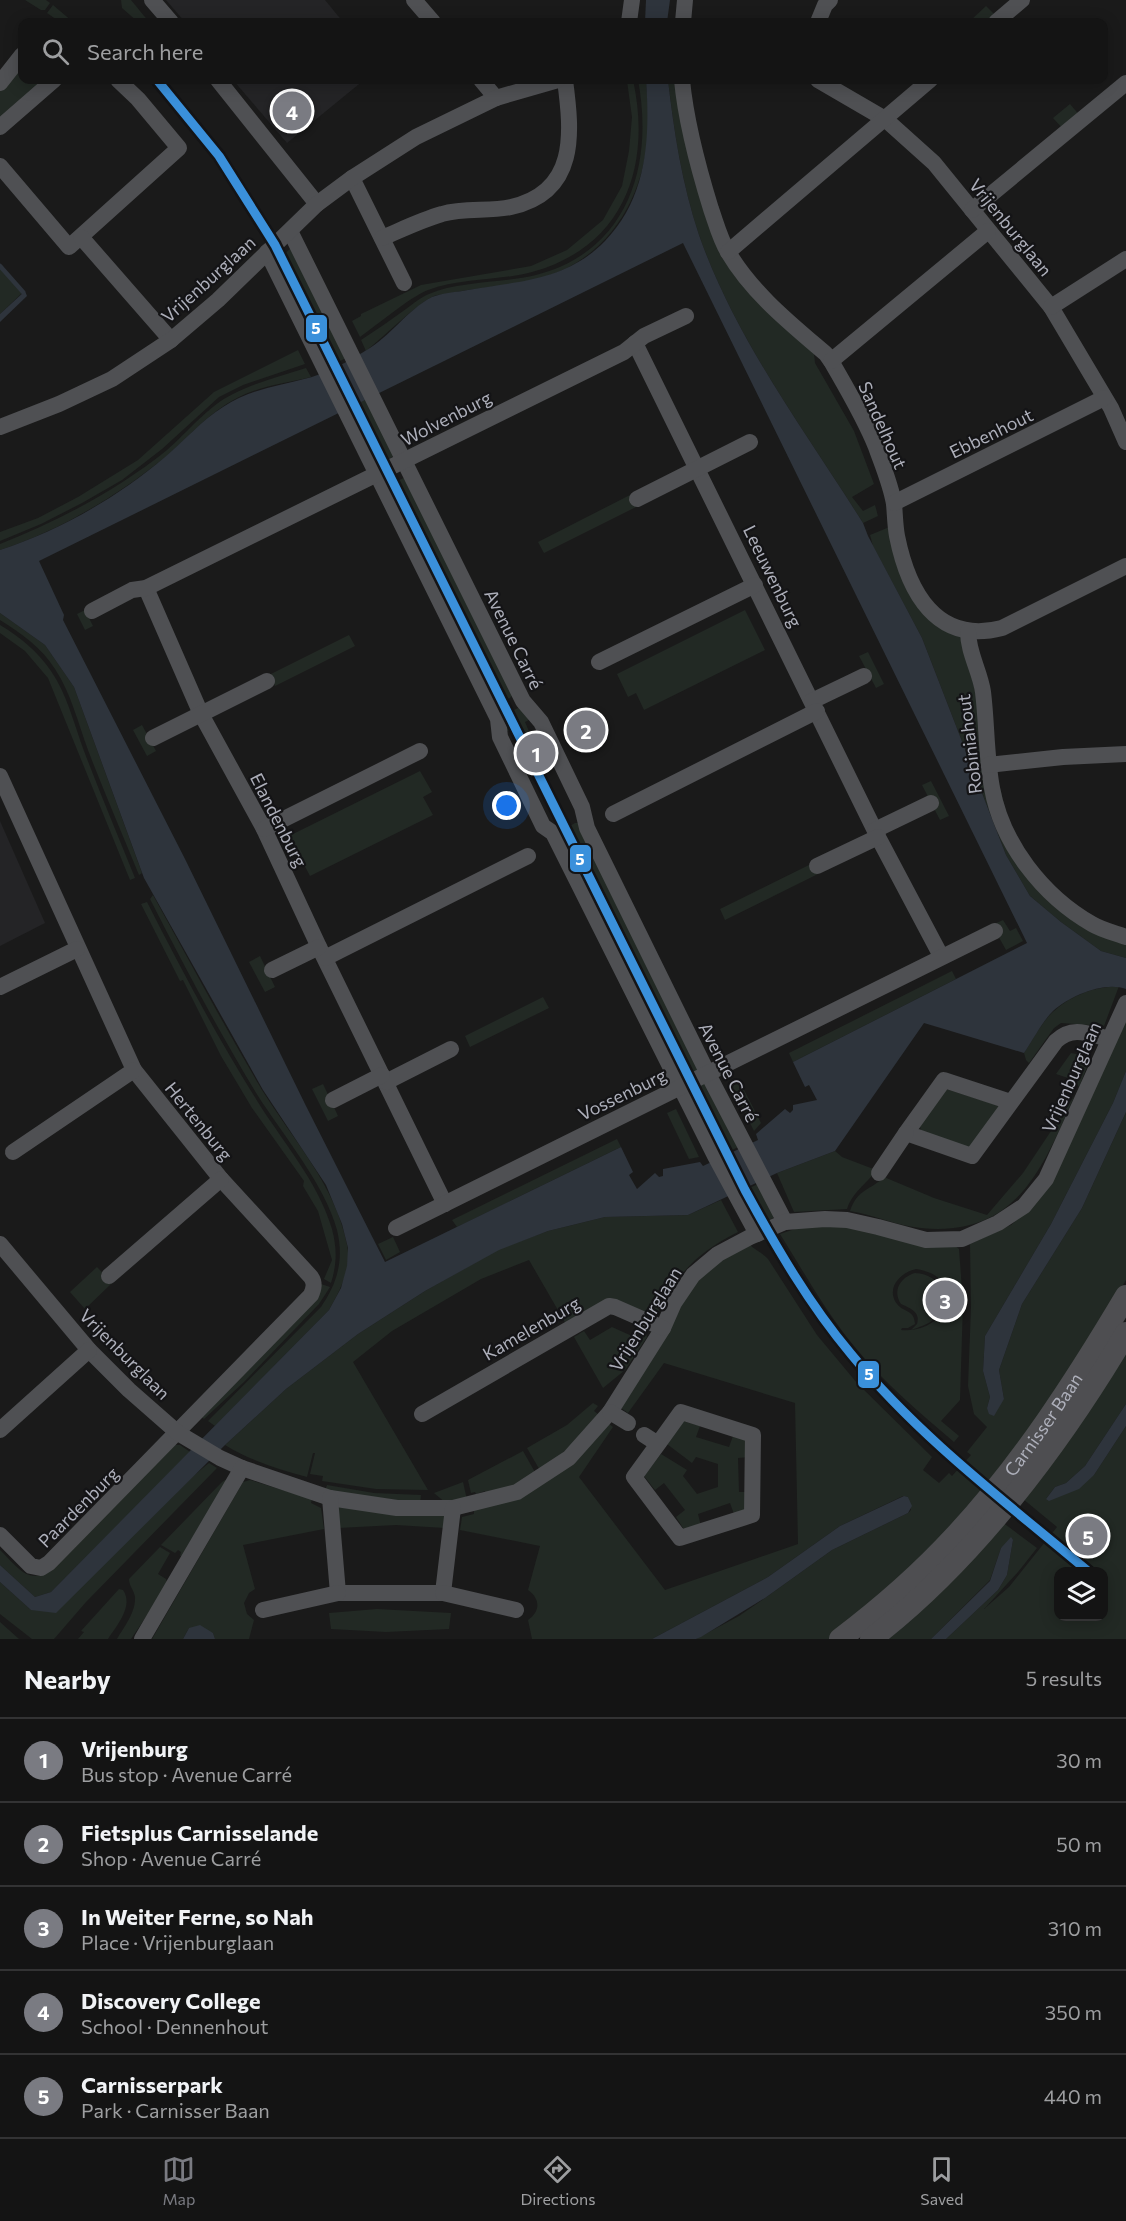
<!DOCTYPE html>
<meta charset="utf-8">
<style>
:root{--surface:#141414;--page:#212122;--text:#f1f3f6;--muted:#9d9ea0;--line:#333334;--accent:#7a7b82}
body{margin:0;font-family:Commissioner,sans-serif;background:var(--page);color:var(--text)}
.controls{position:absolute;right:18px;bottom:18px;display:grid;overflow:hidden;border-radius:12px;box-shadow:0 3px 15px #0003}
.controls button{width:54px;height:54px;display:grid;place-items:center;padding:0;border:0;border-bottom:2px solid var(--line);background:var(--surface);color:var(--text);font:30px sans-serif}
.you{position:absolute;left:507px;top:806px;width:21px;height:21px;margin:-15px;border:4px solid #fff;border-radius:50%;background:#1a73e8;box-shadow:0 0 0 9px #1a73e833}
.badge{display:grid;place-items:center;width:39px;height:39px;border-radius:50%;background:var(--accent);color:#fff;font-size:20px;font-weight:700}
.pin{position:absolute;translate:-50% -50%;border:3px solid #fff;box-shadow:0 2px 6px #0006}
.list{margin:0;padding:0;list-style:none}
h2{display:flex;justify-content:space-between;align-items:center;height:78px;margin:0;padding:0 24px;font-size:26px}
h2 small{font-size:20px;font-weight:400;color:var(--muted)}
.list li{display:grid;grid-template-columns:39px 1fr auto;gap:18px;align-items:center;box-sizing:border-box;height:84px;padding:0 24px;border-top:2px solid var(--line)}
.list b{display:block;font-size:22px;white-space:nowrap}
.list p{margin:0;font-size:20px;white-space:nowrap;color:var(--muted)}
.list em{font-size:20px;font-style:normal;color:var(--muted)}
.icon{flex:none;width:33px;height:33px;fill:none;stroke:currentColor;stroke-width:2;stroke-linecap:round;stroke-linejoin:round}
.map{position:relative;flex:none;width:1126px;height:1639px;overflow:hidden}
.search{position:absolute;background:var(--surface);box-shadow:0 3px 15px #0003;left:18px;right:18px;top:18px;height:66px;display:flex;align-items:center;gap:15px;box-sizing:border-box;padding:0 21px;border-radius:12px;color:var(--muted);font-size:22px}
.sheet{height:498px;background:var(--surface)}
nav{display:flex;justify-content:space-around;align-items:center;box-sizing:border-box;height:84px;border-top:2px solid var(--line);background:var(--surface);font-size:16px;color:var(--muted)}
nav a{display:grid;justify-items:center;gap:3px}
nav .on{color:var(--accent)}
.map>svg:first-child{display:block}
.built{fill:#242426}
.green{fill:#222924;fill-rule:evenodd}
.water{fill:#2e343c;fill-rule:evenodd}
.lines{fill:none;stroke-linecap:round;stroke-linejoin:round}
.stream{stroke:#2e343c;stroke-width:4.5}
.minor{stroke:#4f5053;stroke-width:16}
.secondary{stroke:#4e4e51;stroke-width:22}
.tram-1-casing{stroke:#141416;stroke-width:14}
.tram-1{stroke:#3a90db;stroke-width:9}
.labels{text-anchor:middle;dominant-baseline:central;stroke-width:4.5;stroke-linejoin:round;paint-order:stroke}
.street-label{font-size:18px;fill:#adafba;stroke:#141416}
.line-badge{stroke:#141416;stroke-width:2}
.badge-label{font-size:16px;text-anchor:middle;font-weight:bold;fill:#fff}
</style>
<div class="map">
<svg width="1126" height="1639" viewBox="0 0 1126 1639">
<rect width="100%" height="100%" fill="#1a1a1a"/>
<g class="built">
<polygon points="166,0 325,0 343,22 185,22"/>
<polygon points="233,80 364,80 287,143"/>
<polygon points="0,821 45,923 0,946"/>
</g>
<g class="green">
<polygon points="25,0 46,0 50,3 45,10 41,10"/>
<polygon points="121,0 131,0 149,22 138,22 122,8"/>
<polygon points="53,5 73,22 60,22 47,13"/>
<polygon points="986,6 996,16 989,22 972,22 970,21"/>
<polygon points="22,63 22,80 46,80 0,119 0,91"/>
<path d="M633 80C652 166 624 247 532 272 498 281 461 278 428 290 410 297 377 325 360 337L352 321 361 316V314L421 285 531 266 567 250 603 220 622 186 629 151 632 117 627 81Z"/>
<path d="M638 80H646C647 96 649 113 648 130 645 202 603 267 528 281 505 286 480 288 456 292 449 294 440 294 434 296 418 303 382 338 366 351L361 340C376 330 391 320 406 309 413 304 421 297 429 294 458 281 504 283 536 275 629 251 654 164 638 80Z"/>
<path d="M668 80H678L714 227 814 354 815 363 854 431 874 484 852 497 863 511 875 505 878 516 863 523C805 431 735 338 699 235 682 184 674 132 668 80Z"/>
<polygon points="1070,104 1081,117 1064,130 1053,118"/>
<polygon points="292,247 348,357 328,367 276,262"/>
<polygon points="0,267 22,293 0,314"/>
<polygon points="298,350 305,364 243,385 219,397 162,449 122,480 82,503 41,524 0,541 0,532 38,518 78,497 138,460 214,392"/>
<path d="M306 368 311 377C286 383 260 386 237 398 208 413 187 439 163 459 115 497 59 531 0 550V544C60 520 116 491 167 450 188 432 208 406 233 394 256 382 282 376 306 368Z"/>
<polygon points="366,394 395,455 381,465 346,405"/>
<polygon points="406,477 514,693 510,698 498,703 388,485"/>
<polygon points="630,495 636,507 544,553 538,542"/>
<polygon points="892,526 906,574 961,636 1019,862 1126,942 1126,958 1101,951 1061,922 1030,896 1006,855 922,638 873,546 870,535"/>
<polygon points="85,610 93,626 85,630 77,614"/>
<polygon points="745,610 765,650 644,710 636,693 628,697 617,674"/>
<path d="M0 613 45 645 74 687 142 873 139 875C122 833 104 792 88 750 78 723 71 693 55 669 42 648 21 633 0 620Z"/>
<path d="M0 625C20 637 37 651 51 671 67 694 74 724 84 751 100 793 118 836 135 878L130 880 48 678 25 651 0 633Z"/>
<polygon points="349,635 355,646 275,686 269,675"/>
<polygon points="868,652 884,684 876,688 859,656"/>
<polygon points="520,707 529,720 525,722 534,743 523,748 513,728 506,732 502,716"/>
<polygon points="142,725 156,751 147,756 133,730"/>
<polygon points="420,771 432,792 423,797 433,815 310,876 289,836"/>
<polygon points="931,781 949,816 940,820 922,785"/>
<polygon points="575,823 579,823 698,1071 685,1078 681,1077 558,833"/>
<polygon points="813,863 818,874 725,920 720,909"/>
<path d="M153 895C189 960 224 1026 262 1090 293 1140 336 1186 347 1245 352 1269 340 1290 329 1310L215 1426 208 1421 321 1307C338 1282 344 1259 337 1230 325 1185 283 1135 258 1096 219 1032 184 966 150 899Z"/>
<path d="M147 902C181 969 216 1035 256 1099 281 1140 318 1181 332 1229 337 1248 337 1264 331 1283L324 1279 332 1260 318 1211 303 1186 304 1181 252 1108 221 1056 183 980 180 981 141 904Z"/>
<polygon points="1003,920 1010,931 1016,928 1023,941 1006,950 992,925"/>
<polygon points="260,956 275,987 265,992 249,962"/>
<polygon points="952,971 956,979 793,1062 789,1053"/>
<path d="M1119 986 1104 1026 1061 1023 1054 1028 1029 1063 1026 1060 1024 1053C1033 1040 1042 1021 1054 1011 1073 994 1095 987 1119 986Z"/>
<polygon points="543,997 549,1008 470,1047 465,1036"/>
<path d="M1126 1018V1071L1113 1103 1051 1224 985 1336 983 1371 990 1397 987 1408 1004 1399 999 1370 1022 1304 1082 1208 1126 1112V1280L1084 1350 1045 1408 954 1526 831 1639H696L739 1616 765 1598 832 1550 908 1513 911 1510 908 1497 903 1496 840 1526 768 1577 652 1639H532L528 1620C540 1612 541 1599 528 1590L540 1546 460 1530 462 1517 474 1514V1510L493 1504 608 1423 613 1427 579 1477 665 1590 798 1544 795 1403 664 1363 628 1413 621 1408 678 1306 704 1271 749 1244C755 1250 763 1253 768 1259L817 1335 857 1383 932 1457 923 1470 939 1483 949 1473 952 1476 971 1455 967 1452 987 1427 974 1414 968 1386 971 1307 970 1244 1011 1225 1028 1210Z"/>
<polygon points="1071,1053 1091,1057 1079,1087 1074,1080 1056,1074"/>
<polygon points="738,1078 761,1123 754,1131 730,1083"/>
<polygon points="705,1083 740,1146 720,1156 690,1094 692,1089"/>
<polygon points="323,1084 338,1116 328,1121 312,1089"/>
<polygon points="946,1089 1000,1106 972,1149 921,1131 920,1126"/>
<path d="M1075 1095C1043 1167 1017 1238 921 1228 897 1226 874 1215 850 1211 858 1188 870 1191 884 1177L934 1198 987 1215 1023 1173Z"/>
<polygon points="676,1109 699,1157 689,1159 667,1113"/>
<polygon points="617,1139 621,1147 457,1227 452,1220"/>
<path d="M835 1151 842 1157 876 1170C866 1185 853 1191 847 1209L794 1212 777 1173Z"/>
<polygon points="760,1183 775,1210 773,1218 760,1225 739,1193"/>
<path d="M721 1200 738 1232C698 1252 678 1272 659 1312L654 1314 649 1312 647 1316 620 1302 566 1324 529 1260 481 1279 392 1331 353 1362 428 1490 376 1489 322 1481 323 1476 310 1474 315 1453H313L307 1477C278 1469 251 1461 225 1445L286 1389 358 1334 425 1291 499 1249 548 1231 605 1217 688 1215Z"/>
<path d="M834 1225 954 1245 959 1249 963 1303 960 1400 941 1421 959 1436 954 1442C919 1412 883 1382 854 1346 826 1312 803 1271 780 1234L801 1227ZM916 1269C969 1277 949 1334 901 1330L902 1328H908L915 1324C914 1309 904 1313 897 1304 885 1288 901 1272 916 1269Z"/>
<polygon points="393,1237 400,1252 386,1260 378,1244"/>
<polygon points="97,1267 112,1283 85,1309 70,1292"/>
<path d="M915 1273C942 1274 954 1302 933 1320 927 1325 919 1327 911 1330L917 1324C921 1312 910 1308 901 1304 892 1290 901 1277 915 1273Z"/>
<polygon points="318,1283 330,1287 319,1304 244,1382 204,1419 200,1416"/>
<polygon points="612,1327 632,1336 637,1327 645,1331 647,1337 625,1370 603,1388 574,1337 584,1331 590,1340"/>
<path d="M1126 1333V1404L1085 1466 1066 1483 1055 1487 1046 1499 1094 1475 1126 1426V1639H946L998 1590 1007 1575 1013 1540 1001 1548 990 1580 931 1639H876L998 1519 1037 1548 1018 1572 984 1609 1009 1587 1057 1527 1017 1494ZM1058 1572H1104V1616H1058Z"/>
<polygon points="593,1403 598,1406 594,1411 599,1415 587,1431 541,1472 527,1448 567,1425"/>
<polygon points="683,1421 700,1426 696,1437 729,1447 733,1436 749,1441 749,1457 738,1458 739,1492 750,1492 750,1508 734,1514 730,1503 698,1514 701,1526 685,1531 676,1517 685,1510 664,1483 655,1490 644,1476 661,1454 687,1470 683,1476 697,1494 718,1487 718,1464 696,1457 692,1463 667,1444"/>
<path d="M172 1445H180L190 1452 51 1592 35 1597 0 1565V1550C16 1565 26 1584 49 1572Z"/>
<polygon points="523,1451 536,1474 520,1483 486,1496 485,1491 476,1494 475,1492 471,1493 468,1480"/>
<polygon points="209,1463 217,1468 86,1602 54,1639 32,1639 0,1614 0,1582 31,1610"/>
<polygon points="227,1479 186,1555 180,1556 181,1552 178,1550 175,1553 161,1545 222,1482"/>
<polygon points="250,1480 312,1499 311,1503 321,1508 324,1529 243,1545 255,1589 249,1593 244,1603 247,1614 254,1620 249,1639 215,1639 213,1633 189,1628 183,1639 152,1639 243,1482"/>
<polygon points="463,1482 467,1500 446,1503 434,1493"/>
<polygon points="327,1485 374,1493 421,1495 420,1503 325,1491"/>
<polygon points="338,1507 444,1515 445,1528 396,1525 338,1528"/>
<path d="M160 1547 170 1553 158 1574 166 1579 168 1584 131 1639H117C124 1627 136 1612 135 1597 134 1590 129 1586 129 1579Z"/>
<path d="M119 1589 123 1590C134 1606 117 1625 108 1639H78L84 1632 81 1631Z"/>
<polygon points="377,1609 451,1613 449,1629 386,1632 331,1629 329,1613"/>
<polygon points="0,1622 19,1639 0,1639"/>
</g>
<g class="water">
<polygon points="646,0 670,0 667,22 645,22"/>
<path d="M646 80H668C674 132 682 184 699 235 735 338 805 431 863 523L868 536 922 638 1006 855 1030 896 1061 922 1101 951 1126 958V989C1104 981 1070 996 1053 1011 1042 1022 1033 1040 1024 1053L924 1023 835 1151 777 1173 688 1215 605 1217 548 1231 499 1250 425 1291 358 1334 286 1389 225 1445 56 1613 31 1610 0 1582V1565L35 1597 51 1592 329 1310 341 1288 347 1266 348 1248 342 1224 326 1185 263 1090 144 878 74 687 45 645 0 613V550C59 531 118 497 165 457 184 441 202 420 223 407 250 389 278 386 308 378 325 374 351 360 365 351 390 337 407 310 432 297 442 293 457 292 468 290 519 281 566 281 605 241 648 197 650 136 646 80ZM683 243 1027 943 793 1062 805 1087 809 1085 817 1100 793 1105V1110L790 1113 785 1109 756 1134 758 1140 703 1166 700 1162 663 1169V1176L659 1177 655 1173 637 1189 629 1175 633 1172 621 1147 385 1262 306 1106 185 859 63 620 64 615 39 561Z"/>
<polygon points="25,291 27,296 0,322 0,314"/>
<polygon points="1126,1071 1126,1112 1082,1208 1022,1304 999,1370 1004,1399 994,1416 989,1414 987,1408 990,1397 983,1371 985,1336 1051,1224 1113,1103"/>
<polygon points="1126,1404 1126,1426 1094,1475 1079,1489 1049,1501 1046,1499 1055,1487 1066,1483 1085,1466"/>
<polygon points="904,1496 908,1497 912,1506 908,1513 832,1550 765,1598 701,1637 696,1639 652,1639 768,1577 840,1526"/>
<polygon points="1011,1537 1013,1540 1007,1575 998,1590 946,1639 931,1639 990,1581 1001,1548"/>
<polygon points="200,1625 213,1633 215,1639 183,1639 189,1628"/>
</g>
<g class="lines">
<polyline class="stream" points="0,266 23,292"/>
<g class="minor">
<polyline points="152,0 171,22"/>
<polyline points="414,0 433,22"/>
<polyline points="629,22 632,0"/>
<polyline points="683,22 685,0"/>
<polyline points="818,22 825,5 830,0"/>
<polyline points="996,22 1022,0"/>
<polyline points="218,80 317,204"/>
<polyline points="481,80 496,98"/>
<path d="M682 80C686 123 698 167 711 209 716 223 720 239 728 252 752 293 791 324 826 354L831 361C847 389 864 417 876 447 882 464 891 485 894 504 895 514 895 525 897 536 908 591 936 645 1002 628L1126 566"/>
<polyline points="818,80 885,119 934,163 1051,307 1111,408 1126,442"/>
<polyline points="0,83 22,55"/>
<polyline points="0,127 54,80"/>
<polyline points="0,166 69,247 179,148 138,99 118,80"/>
<polyline points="352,178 404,283"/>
<polyline points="972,210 1126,83"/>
<polyline points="290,231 523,701 541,722 582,807 587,828 708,1074 785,1222"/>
<polyline points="81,237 171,340"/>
<path d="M382 238C401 230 421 220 442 214 464 207 489 212 511 207 578 192 572 133 565 80"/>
<polyline points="267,252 498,719 500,737 543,826 553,833 715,1156 757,1234"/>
<polyline points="728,252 930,80"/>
<polyline points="1051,307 1126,259"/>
<polyline points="635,343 878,837 941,956"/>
<polyline points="831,361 988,231"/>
<polyline points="0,427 59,404 112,379 171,340 218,300 317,204 352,178 416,137 496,98 558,80"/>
<polyline points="637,499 750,442"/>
<polyline points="894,503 1104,398"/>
<polyline points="146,588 201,714 264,829 319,947 445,1204"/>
<path d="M92 611 132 590 146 588C306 510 464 430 624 352L644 336 686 316"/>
<path d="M968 631C968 653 980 671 983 692 987 724 986 756 992 788 1002 844 1043 896 1092 924 1102 930 1115 933 1126 937"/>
<polyline points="599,662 755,585"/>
<polyline points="812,701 864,676"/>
<polyline points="153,738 267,681"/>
<polyline points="988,765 1063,757 1126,754"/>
<path d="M0 776 134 1070 221 1179 311 1277C315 1283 314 1288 311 1295L49 1563 41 1568 31 1566 0 1535"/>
<polyline points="613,814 817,711"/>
<polyline points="264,829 420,751"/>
<polyline points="875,830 931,803"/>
<polyline points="817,866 878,837"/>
<polyline points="325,958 528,856"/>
<polyline points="272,970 319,947"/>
<polyline points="0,987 77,949"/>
<polyline points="386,1082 451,1049"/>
<polyline points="333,1100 382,1075"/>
<path d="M1011 1102 944 1080 906 1133 972 1156 1056 1041C1073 1025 1089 1034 1109 1039"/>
<polyline points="13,1152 134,1070"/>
<polyline points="879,1173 906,1133"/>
<polyline points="396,1228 995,931"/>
<polyline points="0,1244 89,1350 129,1390 178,1433 220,1458 242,1468 330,1498 397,1508 453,1508 517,1492 569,1458 610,1412 663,1328 674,1303 693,1275 718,1254 750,1237 785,1222 825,1219 847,1220 878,1227 926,1240 962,1239 998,1223 1024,1206 1046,1179 1126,1003"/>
<polyline points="109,1276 221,1179"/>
<polyline points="610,1412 628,1423"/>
<polyline points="422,1414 609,1306 615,1307 663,1328"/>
<polyline points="0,1430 89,1350"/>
<polyline points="644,1435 658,1444 634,1477 680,1538 752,1515 753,1435 681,1412 658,1444"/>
<polyline points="330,1498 338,1593 443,1593 453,1508"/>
<polyline points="443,1593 516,1610"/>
<polyline points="263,1610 338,1593"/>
<polyline points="142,1639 242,1468"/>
</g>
<g class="secondary">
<path id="s1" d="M840 1639C881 1608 920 1574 955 1536 1022 1464 1076 1380 1126 1296"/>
<path d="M871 1639C973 1561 1061 1443 1126 1333"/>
</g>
<defs>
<path id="tram-1" d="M157 80 219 156 275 245 745 1190C776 1247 809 1304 851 1354 919 1437 1007 1503 1089 1572"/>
</defs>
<use href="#tram-1" class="tram-1-casing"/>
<use href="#tram-1" class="tram-1"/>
</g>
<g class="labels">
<g class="street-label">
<text transform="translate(1011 227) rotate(51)">Vrijenburglaan</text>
<text transform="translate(208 279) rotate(-42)">Vrijenburglaan</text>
<text transform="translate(446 418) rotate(-27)">Wolvenburg</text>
<text transform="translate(883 425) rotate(66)">Sandelhout</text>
<text transform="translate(991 433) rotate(-26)">Ebbenhout</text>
<text transform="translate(773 576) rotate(64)">Leeuwenburg</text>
<text transform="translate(514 639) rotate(64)">Avenue Carré</text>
<text transform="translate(969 744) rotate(-97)">Robiniahout</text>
<text transform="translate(279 820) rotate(63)">Elandenburg</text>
<text transform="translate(729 1072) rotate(63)">Avenue Carré</text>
<text transform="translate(1071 1077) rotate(-66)">Vrijenburglaan</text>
<text transform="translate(622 1094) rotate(-26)">Vossenburg</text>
<text transform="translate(199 1121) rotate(51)">Hertenburg</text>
<text transform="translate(645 1319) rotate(-58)">Vrijenburglaan</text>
<text transform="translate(531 1328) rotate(-30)">Kamelenburg</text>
<text transform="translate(125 1354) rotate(45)">Vrijenburglaan</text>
<text stroke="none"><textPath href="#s1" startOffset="297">Carnisser Baan</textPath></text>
<text transform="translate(78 1507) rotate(-45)">Paardenburg</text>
</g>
</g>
<g class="line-badge">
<rect x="305" y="314" width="23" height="29" rx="6" fill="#3a90db"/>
<rect x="569" y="844" width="23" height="29" rx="6" fill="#3a90db"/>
<rect x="857" y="1360" width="23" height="29" rx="6" fill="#3a90db"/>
</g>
<g class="badge-label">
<text x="316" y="334">5</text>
<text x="580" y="865">5</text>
<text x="869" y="1380">5</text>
</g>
</svg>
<div class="controls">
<button><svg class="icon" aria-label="layers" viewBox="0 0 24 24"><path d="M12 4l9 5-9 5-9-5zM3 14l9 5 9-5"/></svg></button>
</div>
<div class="you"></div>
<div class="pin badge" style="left:536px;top:753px">1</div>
<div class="pin badge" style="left:586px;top:730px">2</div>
<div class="pin badge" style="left:945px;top:1300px">3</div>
<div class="pin badge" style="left:292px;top:111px">4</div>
<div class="pin badge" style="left:1088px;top:1536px">5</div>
<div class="search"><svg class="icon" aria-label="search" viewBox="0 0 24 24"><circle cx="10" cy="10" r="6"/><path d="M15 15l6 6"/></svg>Search here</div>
</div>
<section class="sheet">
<h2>Nearby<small>5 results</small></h2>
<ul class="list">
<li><span class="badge">1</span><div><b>Vrijenburg</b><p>Bus stop · Avenue Carré</p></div><em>30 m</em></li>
<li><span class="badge">2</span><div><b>Fietsplus Carnisselande</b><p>Shop · Avenue Carré</p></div><em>50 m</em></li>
<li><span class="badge">3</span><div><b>In Weiter Ferne, so Nah</b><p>Place · Vrijenburglaan</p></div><em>310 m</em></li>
<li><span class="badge">4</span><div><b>Discovery College</b><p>School · Dennenhout</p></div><em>350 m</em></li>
<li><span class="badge">5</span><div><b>Carnisserpark</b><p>Park · Carnisser Baan</p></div><em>440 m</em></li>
</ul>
</section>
<nav>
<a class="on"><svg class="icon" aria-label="map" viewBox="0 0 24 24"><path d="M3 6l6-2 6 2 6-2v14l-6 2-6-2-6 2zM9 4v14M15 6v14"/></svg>Map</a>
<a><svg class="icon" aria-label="directions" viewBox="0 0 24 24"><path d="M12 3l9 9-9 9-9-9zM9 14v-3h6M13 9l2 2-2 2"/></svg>Directions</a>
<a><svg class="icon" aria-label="saved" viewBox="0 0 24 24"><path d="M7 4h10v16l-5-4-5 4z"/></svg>Saved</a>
</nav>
